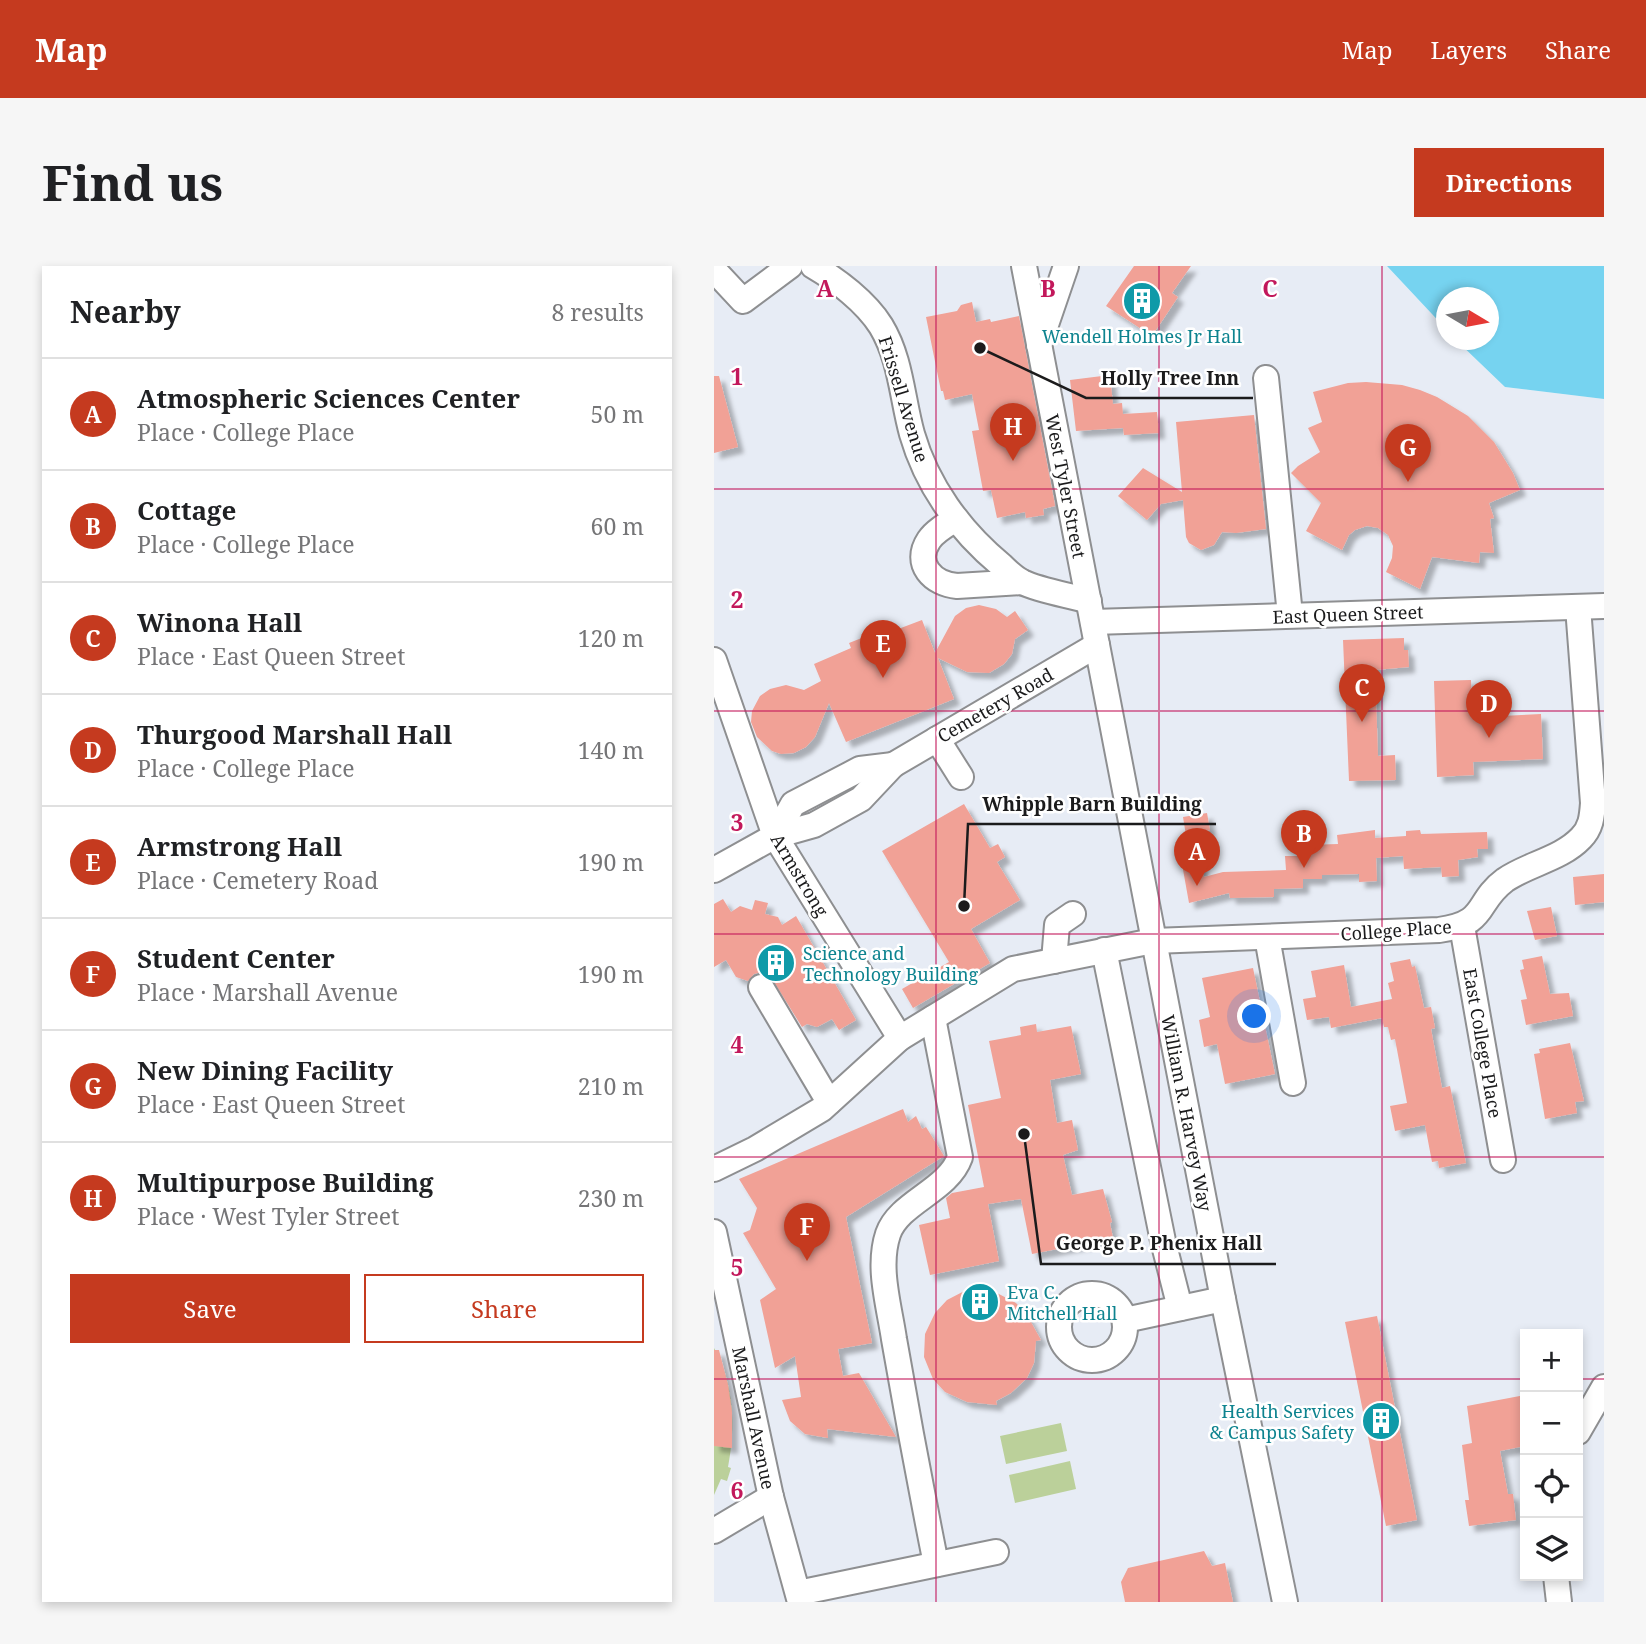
<!DOCTYPE html>
<meta charset="utf-8">
<style>
:root{--surface:#fff;--page:#f6f6f6;--text:#202124;--muted:#757577;--line:#e0e0e0;--accent:#c53a1f}
body{margin:0;font-family:"Noto Serif",serif;background:var(--page);color:var(--text)}
.controls{position:absolute;right:21px;bottom:21px;display:grid;overflow:hidden;border-radius:0px;box-shadow:0 4px 10px #0003}
.controls button{width:63px;height:63px;display:grid;place-items:center;padding:0;border:0;border-bottom:2px solid var(--line);background:var(--surface);color:var(--text);font:35px sans-serif}
.compass{position:absolute;left:722px;top:21px;width:63px;height:63px;border-radius:50%;background:var(--surface);box-shadow:0 4px 10px #0003;rotate:100deg}
.you{position:absolute;left:541px;top:751px;width:24px;height:24px;margin:-18px;border:5px solid #fff;border-radius:50%;background:#1a73e8;box-shadow:0 0 0 10px #1a73e833}
.badge{display:grid;place-items:center;width:46px;height:46px;border-radius:50%;background:var(--accent);color:#fff;font-size:23px;font-weight:700}
.pin{position:absolute;translate:-50% -58px;filter:drop-shadow(0 2px 4px #0008)}
.pin::after{content:'';position:absolute;top:37px;width:24px;height:21px;background:inherit;clip-path:polygon(0 0,100% 0,50% 100%)}
.list{margin:0;padding:0;list-style:none}
h2{display:flex;justify-content:space-between;align-items:center;height:91px;margin:0;padding:0 28px;font-size:30px}
h2 small{font-size:23px;font-weight:400;color:var(--muted)}
.list li{display:grid;grid-template-columns:46px 1fr auto;gap:21px;align-items:center;box-sizing:border-box;height:112px;padding:0 28px;border-top:2px solid var(--line)}
.list b{display:block;font-size:26px;white-space:nowrap}
.list p{margin:0;font-size:23px;white-space:nowrap;color:var(--muted)}
.list em{font-size:23px;font-style:normal;color:var(--muted)}
.actions{display:flex;gap:14px;padding:21px 28px}
.actions a{flex:1;padding:16px 0;border:2px solid var(--accent);border-radius:0px;text-align:center;font-size:24px;color:var(--accent)}
.actions .main{background:var(--accent);color:#fff}
.icon{flex:none;width:38px;height:38px;fill:none;stroke:currentColor;stroke-width:2;stroke-linecap:round;stroke-linejoin:round}
.map{position:relative;flex:none;width:890px;height:1336px;overflow:hidden;border-radius:0px}
header{display:flex;align-items:center;gap:42px;box-sizing:border-box;height:98px;padding:0 35px;background:var(--accent);color:#fff}
header strong{font-size:33px}
nav{display:flex;gap:38px;margin-inline-start:auto;font-size:24px}
.intro{display:flex;align-items:center;justify-content:space-between;box-sizing:border-box;height:168px;padding:0 42px}
h1{margin:0;font-size:49px}
.button{padding:18px 32px;border-radius:0px;background:var(--accent);color:#fff;font-size:24px;font-weight:700}
main{display:flex;gap:42px;padding:0 42px}
aside{flex:1;background:var(--surface);border-radius:0px;box-shadow:0 4px 10px #0003}
.map>svg:first-child{display:block}
.built{fill:#e7ecf5;fill-rule:evenodd}
.green{fill:#bbd09a}
.water{fill:#76d3f0}
.building{fill:#f1a196;filter:url(#shadow)}
.lines{fill:none;stroke-linecap:round;stroke-linejoin:round}
.minor-casing{stroke:#8e8f91;stroke-width:28}
.minor{stroke:#fff;stroke-width:24}
.grid{fill:none;stroke:#c2185b;stroke-width:2;stroke-opacity:0.55}
.labels{text-anchor:middle;dominant-baseline:central;stroke-width:5;stroke-linejoin:round;paint-order:stroke}
.culture-label{font-size:18px;fill:#0d838f;stroke:#fff;text-anchor:start}
.street-label{font-size:18px;fill:#1b1b1c;stroke:#fff}
.grid-label{font-size:23px;text-anchor:middle;font-weight:bold;fill:#c2185b;stroke:#fff;stroke-width:5;stroke-linejoin:round;paint-order:stroke}
.leader{fill:none;stroke:#1b1b1c;stroke-width:2.5}
.callout-dot{fill:#1b1b1c;stroke:#fff;stroke-width:2.5}
.callout-label{font-size:19px;text-anchor:middle;font-weight:bold;fill:#1b1b1c;stroke:#fff;stroke-width:5;stroke-linejoin:round;paint-order:stroke}
</style>
<header>
<strong>Map</strong>
<nav><a>Map</a><a>Layers</a><a>Share</a></nav>
</header>
<div class="intro"><h1>Find us</h1><a class="button">Directions</a></div>
<main>
<aside>
<h2>Nearby<small>8 results</small></h2>
<ul class="list">
<li><span class="badge">A</span><div><b>Atmospheric Sciences Center</b><p>Place · College Place</p></div><em>50 m</em></li>
<li><span class="badge">B</span><div><b>Cottage</b><p>Place · College Place</p></div><em>60 m</em></li>
<li><span class="badge">C</span><div><b>Winona Hall</b><p>Place · East Queen Street</p></div><em>120 m</em></li>
<li><span class="badge">D</span><div><b>Thurgood Marshall Hall</b><p>Place · College Place</p></div><em>140 m</em></li>
<li><span class="badge">E</span><div><b>Armstrong Hall</b><p>Place · Cemetery Road</p></div><em>190 m</em></li>
<li><span class="badge">F</span><div><b>Student Center</b><p>Place · Marshall Avenue</p></div><em>190 m</em></li>
<li><span class="badge">G</span><div><b>New Dining Facility</b><p>Place · East Queen Street</p></div><em>210 m</em></li>
<li><span class="badge">H</span><div><b>Multipurpose Building</b><p>Place · West Tyler Street</p></div><em>230 m</em></li>
</ul>
<div class="actions"><a class="main">Save</a><a>Share</a></div>
</aside>
<div class="map">
<svg width="890" height="1336" viewBox="0 0 890 1336">
<defs>
<filter id="shadow"><feDropShadow dx="6" dy="6" stdDeviation="2" flood-color="#0004"/></filter>
</defs>
<rect width="100%" height="100%" fill="#f4f5f7"/>
<path class="built" d="M0 0H673L732 63V74H742L791 121 890 133V1336H0ZM811 1068H864V1310H811Z"/>
<g class="green">
<path d="M0 1082C20 1118 22 1161 14 1201L17 1202 13 1215 7 1213 0 1229Z"/>
<polygon points="347,1157 353,1185 292,1198 286,1170"/>
<polygon points="356,1195 362,1223 301,1237 295,1209"/>
</g>
<polygon class="water" points="673,0 890,0 890,133 791,121 742,74 774,74 774,32 732,32 732,63"/>
<g class="building">
<polygon points="420,0 477,0 458,27 464,31 438,70 392,40"/>
<polygon points="258,36 262,56 276,53 277,56 305,50 340,234 341,240 329,243 330,249 312,252 311,246 283,252 277,224 269,225 258,165 265,164 258,128 231,134 229,125 227,125 212,51 243,45 247,39"/>
<polygon points="0,110 5,110 24,181 0,187"/>
<polygon points="388,110 388,112 396,110 399,138 408,137 409,148 443,146 445,167 410,169 409,162 362,165 356,114"/>
<polygon points="652,116 688,119 706,124 723,131 754,150 780,176 799,207 806,224 775,237 780,252 776,253 780,287 766,286 765,297 718,291 706,323 672,306 678,292 679,280 674,269 664,262 653,260 641,264 635,269 628,284 592,265 607,237 577,207 584,200 606,186 594,162 608,156 599,126 634,117"/>
<polygon points="540,149 552,263 522,267 508,266 500,279 487,284 475,277 472,271 469,234 447,238 433,254 404,230 429,202 468,226 462,156"/>
<polygon points="265,339 282,343 293,351 301,345 314,364 301,373 298,388 290,398 275,407 253,406 224,392 240,433 132,476 115,437 101,471 92,481 80,487 67,488 58,485 43,471 37,456 38,445 46,430 56,423 72,419 90,424 107,415 100,398 137,382 135,377 168,364 171,368 208,354 221,387 241,350 252,342"/>
<polygon points="690,372 690,384 694,384 695,401 661,404 664,490 681,489 682,514 635,515 629,374"/>
<polygon points="757,414 758,439 766,438 767,451 827,448 829,493 759,496 760,509 723,511 720,415"/>
<polygon points="250,538 276,582 284,578 291,591 283,596 306,634 257,663 276,697 199,742 188,723 235,696 168,585"/>
<polygon points="493,547 496,564 491,565 492,572 473,576 469,551"/>
<polygon points="661,564 661,572 692,570 692,565 706,564 707,568 773,566 774,583 763,583 764,591 744,594 745,610 728,611 727,601 690,603 689,590 662,592 663,615 645,616 645,608 608,609 608,613 589,613 589,622 560,623 560,631 516,632 515,627 475,637 468,598 486,594 490,611 509,606 572,604 571,590 593,590 592,579 624,578 623,569"/>
<polygon points="890,608 890,636 861,639 859,611"/>
<polygon points="9,633 17,646 26,640 38,644 41,634 54,637 51,648 64,651 68,659 82,650 142,754 125,764 118,753 103,761 93,758 88,761 55,708 48,706 40,708 34,715 22,711 12,694 0,701 0,638"/>
<polygon points="837,641 843,670 821,674 813,645"/>
<polygon points="828,690 836,728 855,727 859,750 812,759 807,734 813,733 806,704 810,703 808,694"/>
<polygon points="696,693 698,701 701,700 710,742 717,741 721,762 717,763 728,822 736,820 752,897 725,902 724,895 718,896 711,859 681,865 676,840 693,837 681,773 677,774 674,761 670,761 668,752 617,762 615,751 593,754 589,733 602,731 597,705 630,699 637,741 678,733 674,717 680,715 676,697"/>
<polygon points="539,702 561,808 511,818 503,778 490,781 485,754 496,751 488,712"/>
<polygon points="322,758 323,766 357,760 367,808 336,814 343,857 358,854 364,884 349,889 358,929 389,923 398,956 396,957 399,972 318,988 307,933 274,938 285,995 216,1009 205,959 236,952 232,932 238,927 270,921 254,839 287,832 275,775 307,769 306,761"/>
<polygon points="856,777 870,835 861,836 863,847 831,853 820,788 826,787 825,783"/>
<polygon points="189,843 194,856 202,850 208,863 212,861 230,890 132,951 158,1077 124,1083 129,1110 145,1107 182,1171 113,1163 114,1172 91,1168 76,1155 68,1134 87,1131 81,1090 61,1102 46,1034 62,1023 29,967 36,964 43,942 25,913"/>
<polygon points="260,1020 261,1024 283,1027 302,1037 313,1049 327,1074 322,1075 320,1097 313,1112 297,1127 282,1135 283,1139 253,1136 231,1126 219,1113 210,1091 211,1068 221,1047 233,1034"/>
<polygon points="663,1050 703,1254 672,1260 631,1056"/>
<polygon points="0,1084 5,1084 14,1119 18,1146 18,1182 0,1180"/>
<polygon points="811,1129 811,1180 786,1185 794,1228 799,1228 802,1254 755,1260 751,1234 755,1234 748,1179 758,1177 753,1140"/>
<polygon points="490,1285 498,1300 511,1297 519,1336 411,1336 407,1316 414,1302"/>
</g>
<g class="lines">
<defs>
<g id="minor">
<path d="M99 0C123 14 152 36 167 60 187 93 188 132 198 168 213 220 246 265 287 299 293 305 301 312 308 316 327 325 355 329 375 335"/>
<polyline points="310,0 509,1033 571,1336"/>
<polyline points="0,4 29,35 76,0"/>
<polyline points="325,79 352,0"/>
<polyline points="552,112 576,349"/>
<path d="M242 253C232 259 221 265 215 274 199 298 219 318 243 320L308 316"/>
<polyline points="379,356 890,340"/>
<polyline points="0,394 61,570 186,772"/>
<polyline points="223,473 247,511"/>
<polyline points="61,570 79,538 146,503 179,499"/>
<polyline points="0,604 61,570 100,559 147,533 179,499 383,379"/>
<polyline points="748,660 789,894"/>
<polyline points="553,671 579,817"/>
<polyline points="390,684 449,975 466,1042"/>
<polyline points="340,695 343,659 359,648"/>
<polyline points="47,721 115,836"/>
<path d="M219 752 246 891C234 925 185 936 174 968 163 1001 175 1039 180 1073 193 1148 207 1223 222 1298"/>
<path d="M0 903 41 883 108 843 186 772 299 703 439 675 725 664C775 657 760 637 791 614 814 598 847 593 867 572 877 562 878 551 879 537L864 341"/>
<polyline points="0,966 57,1231 86,1336"/>
<circle cx="378" cy="1061" r="33"/>
<polyline points="411,1054 509,1033"/>
<polyline points="864,1166 890,1121"/>
<polyline points="0,1265 57,1231"/>
<polyline points="842,1310 845,1336"/>
<polyline points="84,1327 282,1286"/>
</g>
</defs>
<use href="#minor" class="minor-casing"/>
<use href="#minor" class="minor"/>
</g>
<path class="grid" d="M222 0V1336M445 0V1336M668 0V1336M0 223H890M0 445H890M0 668H890M0 891H890M0 1113H811M864 1113H890"/>
<defs>
<symbol id="building-disc" viewBox="-11 -11 22 22"><circle r="9.5" fill="#0f9aa8" stroke="#fff"/><path d="M-4-6H4V6H1V3H-1V6H-4ZM-2.5-4.3h1.7v1.8h-1.7ZM.8-4.3h1.7v1.8H.8ZM-2.5-1h1.7V.8h-1.7ZM.8-1h1.7V.8H.8Z" fill="#fff"/></symbol>
</defs>
<g fill-rule="evenodd">
<use href="#building-disc" x="406" y="13" width="44" height="44"/>
<use href="#building-disc" x="40" y="675" width="44" height="44"/>
<use href="#building-disc" x="244" y="1014" width="44" height="44"/>
<use href="#building-disc" x="645" y="1133" width="44" height="44"/>
</g>
<g class="labels">
<g class="culture-label">
<text x="428" y="70" text-anchor="middle">Wendell Holmes Jr Hall</text>
<text x="89" y="687">Science and<tspan x="89" dy="21">Technology Building</tspan></text>
<text x="293" y="1026">Eva C.<tspan x="293" dy="21">Mitchell Hall</tspan></text>
<text x="640" y="1145" text-anchor="end">Health Services<tspan x="640" dy="21">&amp; Campus Safety</tspan></text>
</g>
<g class="street-label">
<text transform="translate(190 133) rotate(73)">Frissell Avenue</text>
<text transform="translate(352 220) rotate(79)">West Tyler Street</text>
<text transform="translate(634 348) rotate(-2)">East Queen Street</text>
<text transform="translate(281 439) rotate(-30)">Cemetery Road</text>
<text transform="translate(86 609) rotate(59)">Armstrong</text>
<text transform="translate(682 664) rotate(-4)">College Place</text>
<text transform="translate(769 777) rotate(80)">East College Place</text>
<text transform="translate(473 847) rotate(79)">William R. Harvey Way</text>
<text transform="translate(40 1152) rotate(78)">Marshall Avenue</text>
</g>
</g>
<g class="grid-label">
<text x="111" y="31">A</text>
<text x="334" y="31">B</text>
<text x="556" y="31">C</text>
<text x="23" y="119">1</text>
<text x="23" y="342">2</text>
<text x="23" y="565">3</text>
<text x="23" y="787">4</text>
<text x="23" y="1010">5</text>
<text x="23" y="1233">6</text>
</g>
<path class="leader" d="M266 82L372 132H539M250 640L254 558H502M310 868L327 998H562"/>
<g class="callout-dot">
<circle cx="266" cy="82" r="7"/>
<circle cx="250" cy="640" r="7"/>
<circle cx="310" cy="868" r="7"/>
</g>
<g class="callout-label">
<text x="456" y="119">Holly Tree Inn</text>
<text x="378" y="545">Whipple Barn Building</text>
<text x="445" y="984">George P. Phenix Hall</text>
</g>
</svg>
<div class="controls">
<button>+</button>
<button>−</button>
<button><svg class="icon" aria-label="locate" viewBox="0 0 24 24"><circle cx="12" cy="12" r="6"/><path d="M12 2v4M12 18v4M2 12h4M18 12h4"/></svg></button>
<button><svg class="icon" aria-label="layers" viewBox="0 0 24 24"><path d="M12 4l9 5-9 5-9-5zM3 14l9 5 9-5"/></svg></button>
</div>
<svg class="compass" viewBox="-18 -18 36 36"><path d="M0-13l5 13h-10z" fill="#e53935"/><path d="M0 13l5-13h-10z" fill="#757577"/></svg>
<div class="you"></div>
<div class="pin badge" style="left:483px;top:620px">A</div>
<div class="pin badge" style="left:590px;top:602px">B</div>
<div class="pin badge" style="left:648px;top:456px">C</div>
<div class="pin badge" style="left:775px;top:472px">D</div>
<div class="pin badge" style="left:169px;top:412px">E</div>
<div class="pin badge" style="left:93px;top:995px">F</div>
<div class="pin badge" style="left:694px;top:216px">G</div>
<div class="pin badge" style="left:299px;top:195px">H</div>
</div>
</main>
